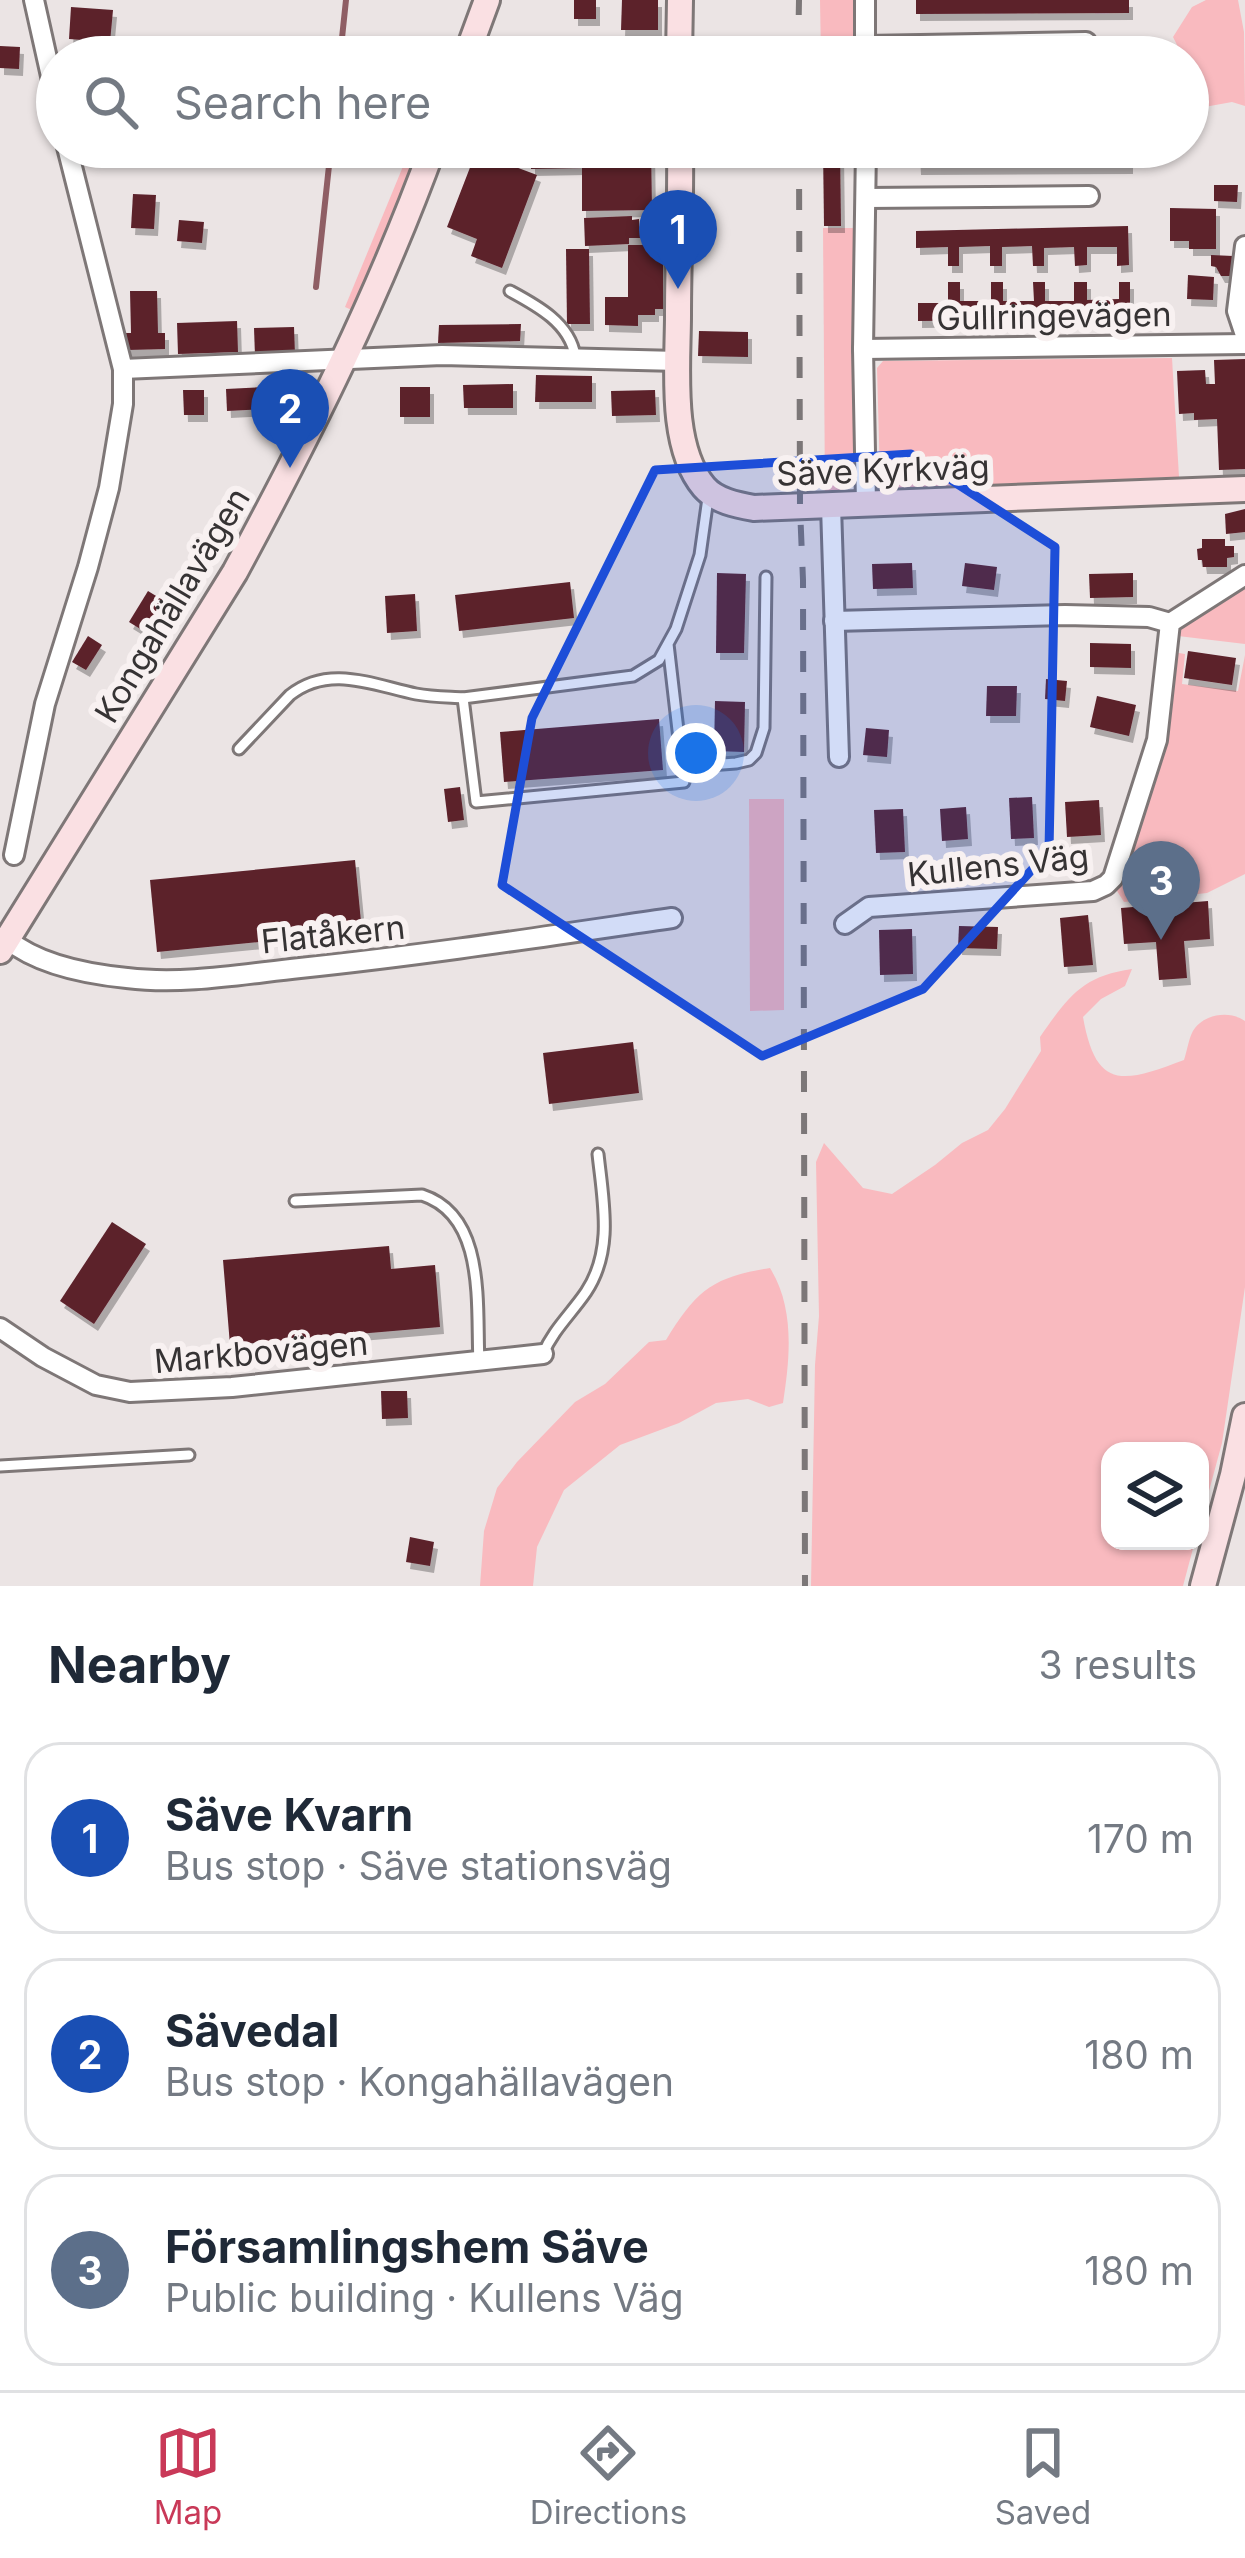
<!DOCTYPE html>
<meta charset="utf-8">
<style>
:root{--surface:#fff;--page:#f6f6f7;--text:#1f2937;--muted:#747a83;--line:#e0e1e3;--accent:#c93958}
body{margin:0;font-family:Inter,sans-serif;background:var(--page);color:var(--text)}
.controls{position:absolute;right:36px;bottom:36px;display:grid;overflow:hidden;border-radius:24px;box-shadow:0 3px 9px #0004}
.controls button{width:108px;height:108px;display:grid;place-items:center;padding:0;border:0;border-bottom:3px solid var(--line);background:var(--surface);color:var(--text);font:60px sans-serif}
.you{position:absolute;left:696px;top:753px;width:42px;height:42px;margin:-30px;border:9px solid #fff;border-radius:50%;background:#1a73e8;box-shadow:0 0 0 18px #1a73e833}
.badge{display:grid;place-items:center;width:78px;height:78px;border-radius:50%;background:var(--accent);color:#fff;font-size:39px;font-weight:700}
.pin{position:absolute;translate:-50% -99px;filter:drop-shadow(0 3px 6px #0008)}
.pin::after{content:'';position:absolute;top:63px;width:42px;height:36px;background:inherit;clip-path:polygon(0 0,100% 0,50% 100%)}
.list{margin:0;padding:0;list-style:none}
h2{display:flex;justify-content:space-between;align-items:center;height:156px;margin:0;padding:0 48px;font-size:51px}
h2 small{font-size:39px;font-weight:400;color:var(--muted)}
.list li{display:grid;grid-template-columns:78px 1fr auto;gap:36px;align-items:center;box-sizing:border-box;height:192px;margin:0 24px 24px;padding:0 24px;border:3px solid var(--line);border-radius:36px}
.list b{display:block;font-size:45px;white-space:nowrap}
.list p{margin:0;font-size:39px;white-space:nowrap;color:var(--muted)}
.list em{font-size:39px;font-style:normal;color:var(--muted)}
.icon{flex:none;width:66px;height:66px;fill:none;stroke:currentColor;stroke-width:2;stroke-linecap:round;stroke-linejoin:round}
.map{position:relative;flex:none;width:1245px;height:1586px;overflow:hidden}
.search{position:absolute;background:var(--surface);box-shadow:0 3px 9px #0004;left:36px;right:36px;top:36px;height:132px;display:flex;align-items:center;gap:30px;box-sizing:border-box;padding:0 42px;border-radius:66px;color:var(--muted);font-size:45px}
.sheet{height:804px;background:var(--surface)}
nav{display:flex;justify-content:space-around;align-items:center;box-sizing:border-box;height:168px;border-top:3px solid var(--line);background:var(--surface);font-size:33px;color:var(--muted)}
nav a{display:grid;justify-items:center;gap:6px}
nav .on{color:var(--accent)}
.map>svg:first-child{display:block}
.green{fill:#f9babf}
.lines{fill:none;stroke-linecap:round;stroke-linejoin:round}
.stream{stroke:#8f5e64;stroke-width:6}
.building{fill:#5b212b;filter:url(#shadow)}
.lane-casing{stroke:#7e7777;stroke-width:15}
.street-casing{stroke:#7e7777;stroke-width:24}
.secondary-casing{stroke:#7e7777;stroke-width:30}
.lane{stroke:#fff;stroke-width:9}
.street{stroke:#fff;stroke-width:18}
.secondary{stroke:#fae0e3;stroke-width:24}
.rail{stroke:#7c7778;stroke-width:6;stroke-dasharray:21 21;stroke-linecap:butt}
.marked{fill:#1d4ed8;fill-opacity:0.2;stroke:#1d4ed8;stroke-width:9;stroke-linejoin:round}
.labels{text-anchor:middle;dominant-baseline:central;stroke-width:12;stroke-linejoin:round;paint-order:stroke}
.street-label{font-size:33px;fill:#363334;stroke:#f8f1f1}
</style>
<div class="map">
<svg width="1245" height="1586" viewBox="0 0 1245 1586">
<defs>
<filter id="shadow"><feDropShadow dx="4" dy="7" stdDeviation="0" flood-color="#0004"/></filter>
</defs>
<rect width="100%" height="100%" fill="#ebe4e4"/>
<g class="green">
<polygon points="820,0 854,0 855,57 821,57"/>
<polygon points="1206,0 1238,0 1244,32 1245,106 1232,102 1188,110 1188,57 1183,57 1173,37 1192,7"/>
<polygon points="411,147 422,147 354,311 345,307"/>
<polygon points="823,228 854,228 856,458 851,479 843,490 825,494"/>
<polygon points="1172,358 1179,477 897,488 882,486 880,477 877,368 883,361"/>
<polygon points="1245,583 1245,644 1178,636 1177,626"/>
<polygon points="1173,652 1185,654 1182,684 1238,691 1245,655 1245,874 1207,893 1124,902 1117,891 1169,736 1168,715"/>
<polygon points="749,799 784,799 784,1010 750,1011"/>
<path d="M1132 969 1125 986 1101 999 1083 1017C1096 1091 1123 1083 1184 1060 1187 1052 1189 1035 1195 1028 1207 1013 1231 1011 1245 1021V1287L1222 1443 1200 1524V1451H1110V1541H1195L1183 1586H811L815 1365 819 1316 816 1162 824 1143 863 1188 892 1194 935 1165 962 1143 988 1130 1005 1109 1041 1051 1040 1037C1068 997 1082 976 1132 969Z"/>
<path d="M770 1268C795 1308 790 1358 783 1403L769 1407 748 1399 716 1403 679 1423 620 1445 564 1490 537 1547 533 1586H480L484 1531 497 1488 517 1462 575 1402 605 1384 649 1342 666 1340C696 1291 712 1277 770 1268Z"/>
</g>
<g class="lines">
<g class="stream">
<polyline points="340,57 346,0"/>
<polyline points="316,287 331,147"/>
</g>
</g>
<g class="building">
<rect x="574" y="0" width="22" height="19"/>
<polygon points="622,0 658,0 658,30 621,30"/>
<polygon points="916,0 1129,0 1129,13 916,14"/>
<polygon points="71,7 113,10 110,42 69,39"/>
<polygon points="0,46 20,47 19,69 0,68"/>
<polygon points="651,147 652,210 582,211 582,168 531,169 531,148"/>
<polygon points="823,147 840,147 841,226 824,226"/>
<polygon points="947,147 1129,147 1129,167 917,168 916,150 947,150"/>
<polygon points="476,152 537,175 502,268 471,256 477,239 447,227"/>
<polygon points="1214,185 1238,185 1237,202 1214,201"/>
<polygon points="133,194 156,195 154,229 131,228"/>
<polygon points="1170,208 1216,209 1216,249 1189,249 1189,241 1170,241"/>
<polygon points="632,216 632,220 639,219 640,238 629,238 629,244 585,246 584,218"/>
<polygon points="179,220 204,222 202,243 177,241"/>
<polygon points="1128,226 1129,265 1117,266 1117,247 1087,247 1087,265 1075,266 1074,247 1044,248 1044,266 1033,266 1032,246 1002,247 1002,266 990,266 990,246 959,247 959,266 948,266 948,247 916,248 916,231"/>
<polygon points="628,245 663,245 663,309 655,309 655,315 638,315 638,326 605,325 605,297 628,297"/>
<polygon points="566,249 589,249 590,324 567,324"/>
<polygon points="1211,255 1233,256 1232,276 1221,276 1216,267 1211,266"/>
<polygon points="1188,275 1214,277 1213,300 1187,299"/>
<polygon points="948,282 960,282 960,301 991,301 991,282 1003,282 1003,301 1034,301 1033,282 1045,282 1045,301 1074,301 1074,282 1087,282 1087,300 1119,299 1119,282 1130,282 1130,319 918,321 918,303 948,303"/>
<polygon points="130,291 157,291 158,333 165,333 165,349 127,350 126,333 131,333"/>
<polygon points="237,321 238,352 178,354 177,323"/>
<polygon points="521,324 520,341 438,343 439,325"/>
<polygon points="294,327 295,355 255,356 254,328"/>
<polygon points="699,331 748,332 748,357 698,356"/>
<polygon points="1245,359 1245,469 1219,470 1217,419 1194,420 1194,413 1179,414 1177,371 1205,370 1206,384 1215,384 1214,360"/>
<polygon points="536,375 592,376 592,402 535,402"/>
<polygon points="513,384 513,408 464,408 463,385"/>
<polygon points="284,386 285,408 227,411 226,389"/>
<rect x="400" y="387" width="30" height="30"/>
<polygon points="183,390 204,390 204,415 184,415"/>
<polygon points="655,390 656,415 612,416 611,391"/>
<polygon points="1245,509 1245,532 1226,534 1225,514"/>
<polygon points="1202,539 1225,539 1225,546 1234,546 1234,557 1227,558 1227,567 1203,567 1202,560 1198,560 1197,549 1202,548"/>
<polygon points="912,563 913,588 873,589 872,564"/>
<polygon points="965,563 997,567 994,590 962,586"/>
<polygon points="717,573 746,574 744,653 716,653"/>
<polygon points="1133,573 1133,597 1090,598 1089,574"/>
<polygon points="570,582 574,618 459,631 455,595"/>
<polygon points="148,591 174,607 155,638 129,622"/>
<polygon points="415,594 417,631 387,633 385,596"/>
<polygon points="88,636 102,645 86,670 72,662"/>
<polygon points="1090,643 1131,644 1131,668 1090,667"/>
<polygon points="1188,651 1236,658 1232,685 1184,678"/>
<polygon points="1046,679 1067,681 1065,701 1045,699"/>
<polygon points="987,686 1017,686 1016,716 986,716"/>
<polygon points="1097,696 1136,705 1129,736 1090,727"/>
<polygon points="715,701 745,702 744,752 714,751"/>
<polygon points="659,719 663,770 504,782 500,732"/>
<polygon points="866,728 889,730 887,757 863,755"/>
<polygon points="460,787 464,820 448,822 444,789"/>
<polygon points="1032,797 1034,838 1011,839 1009,798"/>
<polygon points="1099,800 1101,835 1067,837 1065,802"/>
<polygon points="966,807 968,839 942,841 940,809"/>
<polygon points="903,809 905,852 876,853 874,810"/>
<polygon points="355,860 362,932 157,952 150,880"/>
<polygon points="1208,901 1210,939 1184,941 1187,978 1159,980 1156,942 1124,944 1121,908"/>
<polygon points="1088,915 1093,965 1064,967 1060,918"/>
<polygon points="959,926 998,927 997,949 958,948"/>
<polygon points="912,929 913,974 880,975 879,930"/>
<polygon points="633,1042 639,1093 549,1104 543,1053"/>
<polygon points="112,1222 146,1244 94,1324 60,1301"/>
<polygon points="389,1246 391,1269 435,1265 440,1327 230,1345 223,1260"/>
<polygon points="381,1391 407,1391 408,1418 382,1419"/>
<polygon points="410,1537 434,1542 430,1566 406,1562"/>
</g>
<g class="lines">
<defs>
<g id="lane">
<path d="M510 291C536 305 570 323 575 356"/>
<polyline points="668,644 684,782 476,802 463,698 633,676 659,660 676,629 700,555 708,498"/>
<path d="M239 749 290 695C329 664 373 685 416 694 432 697 448 697 463 698"/>
<polyline points="682,767 736,763 749,760 756,753 764,728 766,577"/>
<path d="M295 1201 422 1195C487 1216 476 1307 479 1362"/>
<path d="M543 1354C553 1330 571 1314 586 1292 614 1250 603 1201 598 1154"/>
<polyline points="0,1466 189,1455"/>
</g>
<g id="street">
<polyline points="34,0 57,103"/>
<polyline points="865,46 1086,42"/>
<polyline points="865,55 865,0"/>
<polyline points="866,147 863,349 866,504"/>
<polyline points="866,198 1089,196"/>
<polyline points="1245,246 1237,311 1245,335"/>
<polyline points="863,349 1245,344"/>
<polyline points="123,369 442,355 678,361"/>
<polyline points="831,506 839,757"/>
<polyline points="834,621 1065,615 1149,617 1170,623"/>
<polyline points="14,855 45,704 88,567 109,488 123,404 123,369 67,147"/>
<polyline points="845,924 869,907 1093,891 1106,885 1113,878 1157,740 1170,623 1245,575"/>
<path d="M7 939C38 965 86 974 127 978 184 985 243 974 300 968 424 955 548 936 672 918"/>
<polyline points="0,1328 43,1357 96,1385 130,1392 232,1387 543,1354"/>
</g>
<g id="secondary">
<polyline points="466,57 487,0"/>
<polyline points="679,57 680,0"/>
<path d="M680 147C681 203 678 259 678 315 678 365 669 446 704 487 716 501 737 505 754 508L1245 489"/>
<path d="M0 951 235 572C311 431 378 297 433 147"/>
<polyline points="1203,1586 1233,1475 1245,1416"/>
</g>
</defs>
<use href="#lane" class="lane-casing"/>
<use href="#street" class="street-casing"/>
<use href="#secondary" class="secondary-casing"/>
<use href="#lane" class="lane"/>
<use href="#street" class="street"/>
<use href="#secondary" class="secondary"/>
<g class="rail">
<polyline points="798,57 799,0"/>
<polyline points="799,147 800,508 803,580 805,1586"/>
</g>
</g>
<path class="marked" d="M911 454 1055 547 1049 851 923 989 762 1056 502 885 532 718 655 470Z"/>
<g class="labels">
<g class="street-label">
<text transform="translate(1054 316) rotate(-1)">Gullringevägen</text>
<text transform="translate(883 470) rotate(-2)">Säve Kyrkväg</text>
<text transform="translate(172 605) rotate(-59)">Kongahällavägen</text>
<text transform="translate(998 865) rotate(-6)">Kullens Väg</text>
<text transform="translate(333 934) rotate(-6)">Flatåkern</text>
<text transform="translate(261 1352) rotate(-5)">Markbovägen</text>
</g>
</g>
</svg>
<div class="controls">
<button><svg class="icon" aria-label="layers" viewBox="0 0 24 24"><path d="M12 4l9 5-9 5-9-5zM3 14l9 5 9-5"/></svg></button>
</div>
<div class="you"></div>
<div class="pin badge" style="left:678px;top:289px;background:#1a4fb4">1</div>
<div class="pin badge" style="left:290px;top:468px;background:#1a4fb4">2</div>
<div class="pin badge" style="left:1161px;top:940px;background:#5c6f8a">3</div>
<div class="search"><svg class="icon" aria-label="search" viewBox="0 0 24 24"><circle cx="10" cy="10" r="6"/><path d="M15 15l6 6"/></svg>Search here</div>
</div>
<section class="sheet">
<h2>Nearby<small>3 results</small></h2>
<ul class="list">
<li><span class="badge" style="background:#1a4fb4">1</span><div><b>Säve Kvarn</b><p>Bus stop · Säve stationsväg</p></div><em>170 m</em></li>
<li><span class="badge" style="background:#1a4fb4">2</span><div><b>Sävedal</b><p>Bus stop · Kongahällavägen</p></div><em>180 m</em></li>
<li><span class="badge" style="background:#5c6f8a">3</span><div><b>Församlingshem Säve</b><p>Public building · Kullens Väg</p></div><em>180 m</em></li>
</ul>
</section>
<nav>
<a class="on"><svg class="icon" aria-label="map" viewBox="0 0 24 24"><path d="M3 6l6-2 6 2 6-2v14l-6 2-6-2-6 2zM9 4v14M15 6v14"/></svg>Map</a>
<a><svg class="icon" aria-label="directions" viewBox="0 0 24 24"><path d="M12 3l9 9-9 9-9-9zM9 14v-3h6M13 9l2 2-2 2"/></svg>Directions</a>
<a><svg class="icon" aria-label="saved" viewBox="0 0 24 24"><path d="M7 4h10v16l-5-4-5 4z"/></svg>Saved</a>
</nav>
